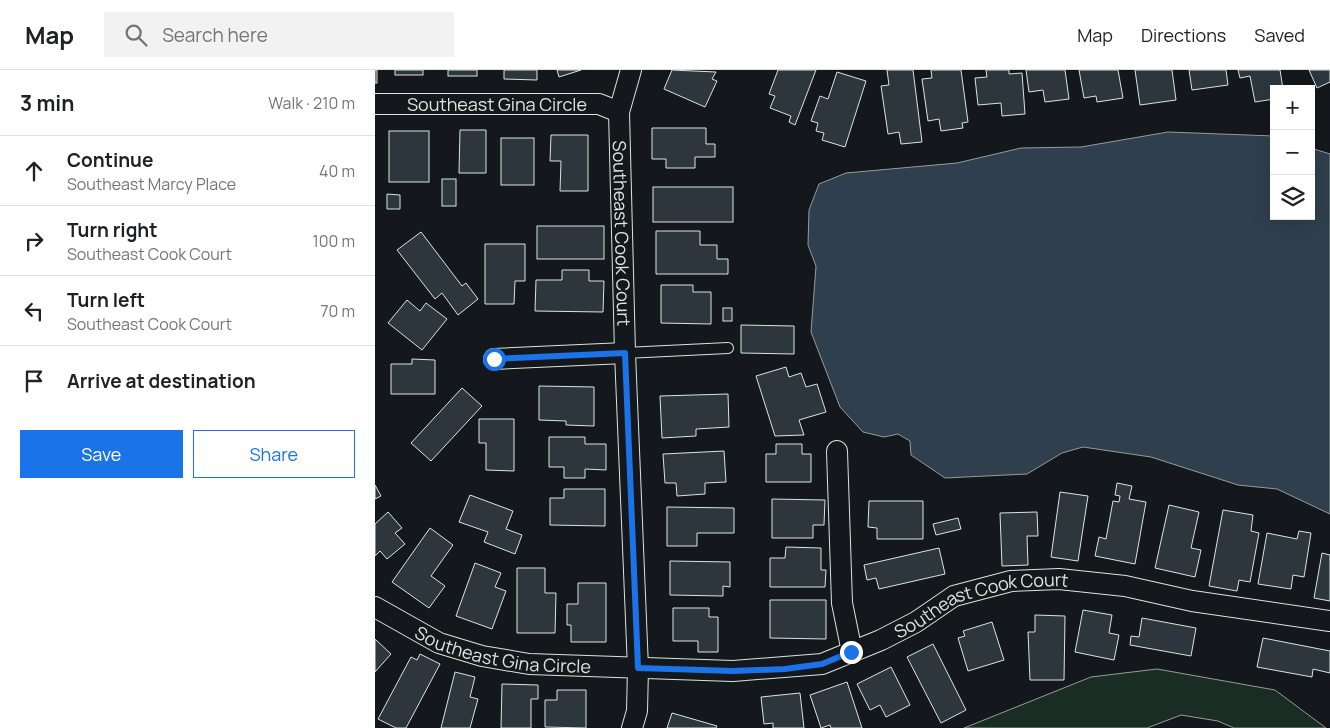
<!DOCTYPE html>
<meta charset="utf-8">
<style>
:root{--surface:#fff;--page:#f2f2f2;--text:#202124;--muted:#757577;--line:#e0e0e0;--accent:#1a73e8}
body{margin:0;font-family:Manrope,sans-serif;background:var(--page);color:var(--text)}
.controls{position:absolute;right:15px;top:15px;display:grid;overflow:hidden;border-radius:0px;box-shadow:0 5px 20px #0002}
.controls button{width:45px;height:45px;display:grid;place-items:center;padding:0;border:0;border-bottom:1px solid var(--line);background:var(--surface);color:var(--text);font:25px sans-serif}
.stop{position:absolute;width:15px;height:15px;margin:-11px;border:4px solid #1a73e8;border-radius:50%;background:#fff}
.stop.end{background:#1a73e8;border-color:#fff;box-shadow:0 1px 5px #0008}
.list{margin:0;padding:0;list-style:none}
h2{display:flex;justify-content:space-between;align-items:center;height:65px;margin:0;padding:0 20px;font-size:21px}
h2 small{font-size:16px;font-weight:400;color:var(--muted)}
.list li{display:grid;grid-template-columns:32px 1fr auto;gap:15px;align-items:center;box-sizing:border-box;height:70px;padding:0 20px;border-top:1px solid var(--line)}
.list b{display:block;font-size:19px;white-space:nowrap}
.list p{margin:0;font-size:16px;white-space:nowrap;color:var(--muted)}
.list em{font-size:16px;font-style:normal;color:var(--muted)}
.actions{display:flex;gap:10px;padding:15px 20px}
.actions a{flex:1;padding:11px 0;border:1px solid var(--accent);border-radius:0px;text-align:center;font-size:18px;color:var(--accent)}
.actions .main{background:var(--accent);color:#fff}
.icon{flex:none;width:28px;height:28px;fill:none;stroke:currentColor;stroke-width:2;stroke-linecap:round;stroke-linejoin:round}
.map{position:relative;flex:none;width:955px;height:658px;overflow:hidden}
header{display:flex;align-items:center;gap:30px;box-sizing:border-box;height:70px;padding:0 25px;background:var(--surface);border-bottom:1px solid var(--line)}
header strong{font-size:24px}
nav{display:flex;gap:28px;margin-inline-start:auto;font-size:18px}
.search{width:350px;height:45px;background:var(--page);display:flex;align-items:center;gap:12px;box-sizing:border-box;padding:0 18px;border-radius:0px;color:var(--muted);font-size:19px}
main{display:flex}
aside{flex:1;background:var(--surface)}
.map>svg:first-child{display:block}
.green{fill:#1a2d24;stroke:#939e99}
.water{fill:#2f3f4d;stroke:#939e99}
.building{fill:#2c363c;stroke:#d8e6dc}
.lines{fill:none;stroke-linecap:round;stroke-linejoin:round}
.service-casing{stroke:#d8e6dc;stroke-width:12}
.minor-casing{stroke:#d8e6dc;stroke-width:22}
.service{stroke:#14181c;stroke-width:10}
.minor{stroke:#14181c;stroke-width:20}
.route{stroke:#1a73e8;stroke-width:6}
.labels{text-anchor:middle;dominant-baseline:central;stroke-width:4;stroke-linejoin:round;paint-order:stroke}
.street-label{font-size:18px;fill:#d8e6dc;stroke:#14181c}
</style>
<header>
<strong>Map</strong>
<div class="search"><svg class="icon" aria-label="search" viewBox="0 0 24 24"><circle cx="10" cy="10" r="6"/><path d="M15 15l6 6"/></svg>Search here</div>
<nav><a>Map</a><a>Directions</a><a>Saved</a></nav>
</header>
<main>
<aside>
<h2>3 min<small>Walk · 210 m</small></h2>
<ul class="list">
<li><svg class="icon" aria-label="ahead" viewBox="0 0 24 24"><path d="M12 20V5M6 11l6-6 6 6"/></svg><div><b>Continue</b><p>Southeast Marcy Place</p></div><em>40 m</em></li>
<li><svg class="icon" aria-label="right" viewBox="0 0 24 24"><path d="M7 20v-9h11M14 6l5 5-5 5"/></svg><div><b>Turn right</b><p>Southeast Cook Court</p></div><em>100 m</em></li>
<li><svg class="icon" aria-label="left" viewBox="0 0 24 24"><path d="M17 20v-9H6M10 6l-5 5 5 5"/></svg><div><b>Turn left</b><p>Southeast Cook Court</p></div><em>70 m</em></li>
<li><svg class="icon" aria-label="arrive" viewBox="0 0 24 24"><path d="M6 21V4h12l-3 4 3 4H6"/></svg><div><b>Arrive at destination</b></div></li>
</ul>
<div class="actions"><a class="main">Save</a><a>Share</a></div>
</aside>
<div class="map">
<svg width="955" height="658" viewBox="0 0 955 658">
<rect width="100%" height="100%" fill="#14181c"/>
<polygon class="green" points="782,599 900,620 951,658 859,658 843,651 806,645 772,658 589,658 716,607"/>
<polygon class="water" points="793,62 899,66 899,146 936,146 936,78 955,84 955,444 902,419 863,415 776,387 708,377 687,383 652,404 570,408 536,385 535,371 523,364 509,367 488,362 465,337 436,262 441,196 433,175 434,140 444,114 471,103 582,93 646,78 706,77"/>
<g class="building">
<rect x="0" y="0" width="2" height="13"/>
<rect x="20" y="0" width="28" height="5"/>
<rect x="73" y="0" width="29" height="6"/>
<polygon points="129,0 162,0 162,10 129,9"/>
<polygon points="182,0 206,0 184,7"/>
<polygon points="297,0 341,2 337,9 342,11 330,37 289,19"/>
<polygon points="403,0 441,0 420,55 414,52 416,46 395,38 400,26 394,24"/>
<polygon points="512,0 538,0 547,72 526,74 524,62 513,64 506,16 514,15"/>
<polygon points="556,0 586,0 593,52 587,53 588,58 566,61 564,49 553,51 547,9 557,8"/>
<polygon points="611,0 634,0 634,4 647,3 650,44 627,46 626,33 603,35 600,8 612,7"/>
<polygon points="651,0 690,0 694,29 670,32 668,20 654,22"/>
<polygon points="704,0 743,0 748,28 722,32 721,26 709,28"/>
<polygon points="760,0 797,0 801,30 765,35"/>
<polygon points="814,0 851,0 853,15 817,20"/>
<polygon points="863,0 905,0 908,19 899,19 899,29 880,32 875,6 865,8"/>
<polygon points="934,0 955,0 955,12 942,18"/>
<polygon points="462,2 491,11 470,77 447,70 449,63 441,61 443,53 436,51 445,26 453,29"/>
<polygon points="277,58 331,58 331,74 340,74 340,87 320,87 320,98 291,98 291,89 277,89"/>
<polygon points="85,60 111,60 111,103 84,103"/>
<rect x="14" y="61" width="40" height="51"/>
<polygon points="176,65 213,65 213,121 185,121 186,91 175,91"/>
<rect x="126" y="68" width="33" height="47"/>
<rect x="67" y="109" width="14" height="27"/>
<rect x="278" y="117" width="80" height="35"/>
<polygon points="12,124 25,125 25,139 12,139"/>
<rect x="162" y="156" width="67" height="33"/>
<polygon points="281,161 325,161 325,175 342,175 342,189 353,189 353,204 281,204"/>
<polygon points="46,162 87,216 91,213 103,229 83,245 67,223 60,229 22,180"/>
<polygon points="110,174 150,174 150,211 140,211 139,234 110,234"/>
<polygon points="187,200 214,200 214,211 229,211 228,242 160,241 161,210 187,210"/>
<polygon points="286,215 318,215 318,222 336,222 336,254 286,253"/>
<polygon points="32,230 45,241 51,233 72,249 47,280 13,253"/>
<rect x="348" y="238" width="9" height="13"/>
<polygon points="366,255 419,256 419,284 366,283"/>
<polygon points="37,289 60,290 60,324 16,324 16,294 37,294"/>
<polygon points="411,297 414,307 426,303 431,317 442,314 451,342 424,350 429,365 400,366 381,306"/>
<polygon points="164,316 219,317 219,356 191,355 191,351 164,350"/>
<polygon points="87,318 107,336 56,391 36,373"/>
<polygon points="353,324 354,357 321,359 321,366 287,368 285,326"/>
<polygon points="104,349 139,349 139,401 111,400 111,373 104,373"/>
<polygon points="174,367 210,367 210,374 231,374 231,400 210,399 210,408 189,408 189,397 174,397"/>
<polygon points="401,374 427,374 427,384 436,384 436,412 391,412 391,384 401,384"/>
<polygon points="349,381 351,412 330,413 330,424 302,426 301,413 290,413 288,384"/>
<polygon points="742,413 757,416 754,429 771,432 760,494 720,486 724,467 731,469 738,431 744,432 745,426 740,425"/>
<polygon points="0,415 6,426 0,429"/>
<polygon points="189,419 230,419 230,456 175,455 175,428 189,428"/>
<polygon points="685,422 713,426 703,491 676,487"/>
<polygon points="95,425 138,441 131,459 147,465 140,484 109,472 113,462 84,452"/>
<polygon points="397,429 450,430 449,455 438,455 438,468 397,468"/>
<polygon points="494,431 548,431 548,469 502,469 502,458 493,457"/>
<polygon points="794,435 824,442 816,478 826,480 820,507 780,498"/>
<polygon points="292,437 359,438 359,463 322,463 322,476 292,476"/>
<polygon points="848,440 878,445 876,461 884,463 875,512 864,510 862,521 834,516"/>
<polygon points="13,442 27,458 20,463 30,474 12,489 5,481 0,486 0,454"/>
<polygon points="662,442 663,466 652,466 653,495 627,496 625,443"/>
<polygon points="583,448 586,459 561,465 558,454"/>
<polygon points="55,458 78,475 56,506 70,516 54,538 17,512"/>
<polygon points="924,461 936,463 929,507 918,505 916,519 883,514 892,463 922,469"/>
<polygon points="411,477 446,478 446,500 451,500 450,517 395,517 395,488 410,488"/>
<polygon points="564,478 570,504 504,519 501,508 492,510 489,495"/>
<polygon points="947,483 955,485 955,531 939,528"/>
<polygon points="295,491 355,492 355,517 348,516 348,526 295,525"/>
<polygon points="100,493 126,503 120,517 131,521 117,559 81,546"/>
<polygon points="142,498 170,498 170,523 181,523 180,563 142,563"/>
<polygon points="203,513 231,513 231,572 196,572 196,555 192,555 192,534 203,534"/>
<polygon points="395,530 451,530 451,569 395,568"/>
<polygon points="298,538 334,538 334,547 343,547 343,582 323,582 323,571 298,571"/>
<polygon points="708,540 737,545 734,563 744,565 739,590 700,582"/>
<polygon points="660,545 690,546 689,610 655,610 653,562 660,562"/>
<polygon points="767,548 821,558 816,586 755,575 756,566 764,567"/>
<polygon points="617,552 629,590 593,601 583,568 590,566 588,561"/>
<polygon points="888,568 955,581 955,603 938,599 937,607 882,597"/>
<polygon points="0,569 16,584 0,602"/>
<polygon points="558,574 591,640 566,653 532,587"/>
<polygon points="45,584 65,594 31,658 21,658 3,649 36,587 42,590"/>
<polygon points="516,597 535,635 511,647 505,635 495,640 482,614"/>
<polygon points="80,602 100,607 95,627 103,629 95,658 66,658"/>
<polygon points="472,612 487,658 456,658 455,655 446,658 435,625"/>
<polygon points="127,614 163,615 163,629 156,629 156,658 126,658"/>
<polygon points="182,620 211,620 211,658 170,657 170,630 182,630"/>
<polygon points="425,623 429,658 398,658 398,653 389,654 386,627"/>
<polygon points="297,643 342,656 341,658 292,658"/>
</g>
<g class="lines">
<defs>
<polyline id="service" points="250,283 353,278"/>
<g id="minor">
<path id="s1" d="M256 0 244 42 250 283 263 598 262 641 257 658"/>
<path id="s2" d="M0 34H224L244 42"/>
<polyline points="119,289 250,283"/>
<polyline points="462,381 467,533 477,582"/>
<path id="s3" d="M0 537 64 573 107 586 154 594 358 601 447 594 506 570 541 552 579 526 636 511 684 509 750 516 817 531 955 551"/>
</g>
</defs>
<use href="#service" class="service-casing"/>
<use href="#minor" class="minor-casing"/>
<use href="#service" class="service"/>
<use href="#minor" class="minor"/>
</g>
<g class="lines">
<polyline class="route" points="119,289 250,283 263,598 358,601 410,599 447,594 476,582"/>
</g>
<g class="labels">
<g class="street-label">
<text stroke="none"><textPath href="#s2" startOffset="122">Southeast Gina Circle</textPath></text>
<text stroke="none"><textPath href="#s1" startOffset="165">Southeast Cook Court</textPath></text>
<text stroke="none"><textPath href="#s3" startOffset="632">Southeast Cook Court</textPath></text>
<text stroke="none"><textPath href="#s3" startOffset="138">Southeast Gina Circle</textPath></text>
</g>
</g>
</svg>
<div class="controls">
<button>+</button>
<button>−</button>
<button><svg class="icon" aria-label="layers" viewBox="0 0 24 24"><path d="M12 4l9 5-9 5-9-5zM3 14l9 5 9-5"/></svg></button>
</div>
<div class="stop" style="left:119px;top:289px"></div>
<div class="stop end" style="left:476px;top:582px"></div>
</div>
</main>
